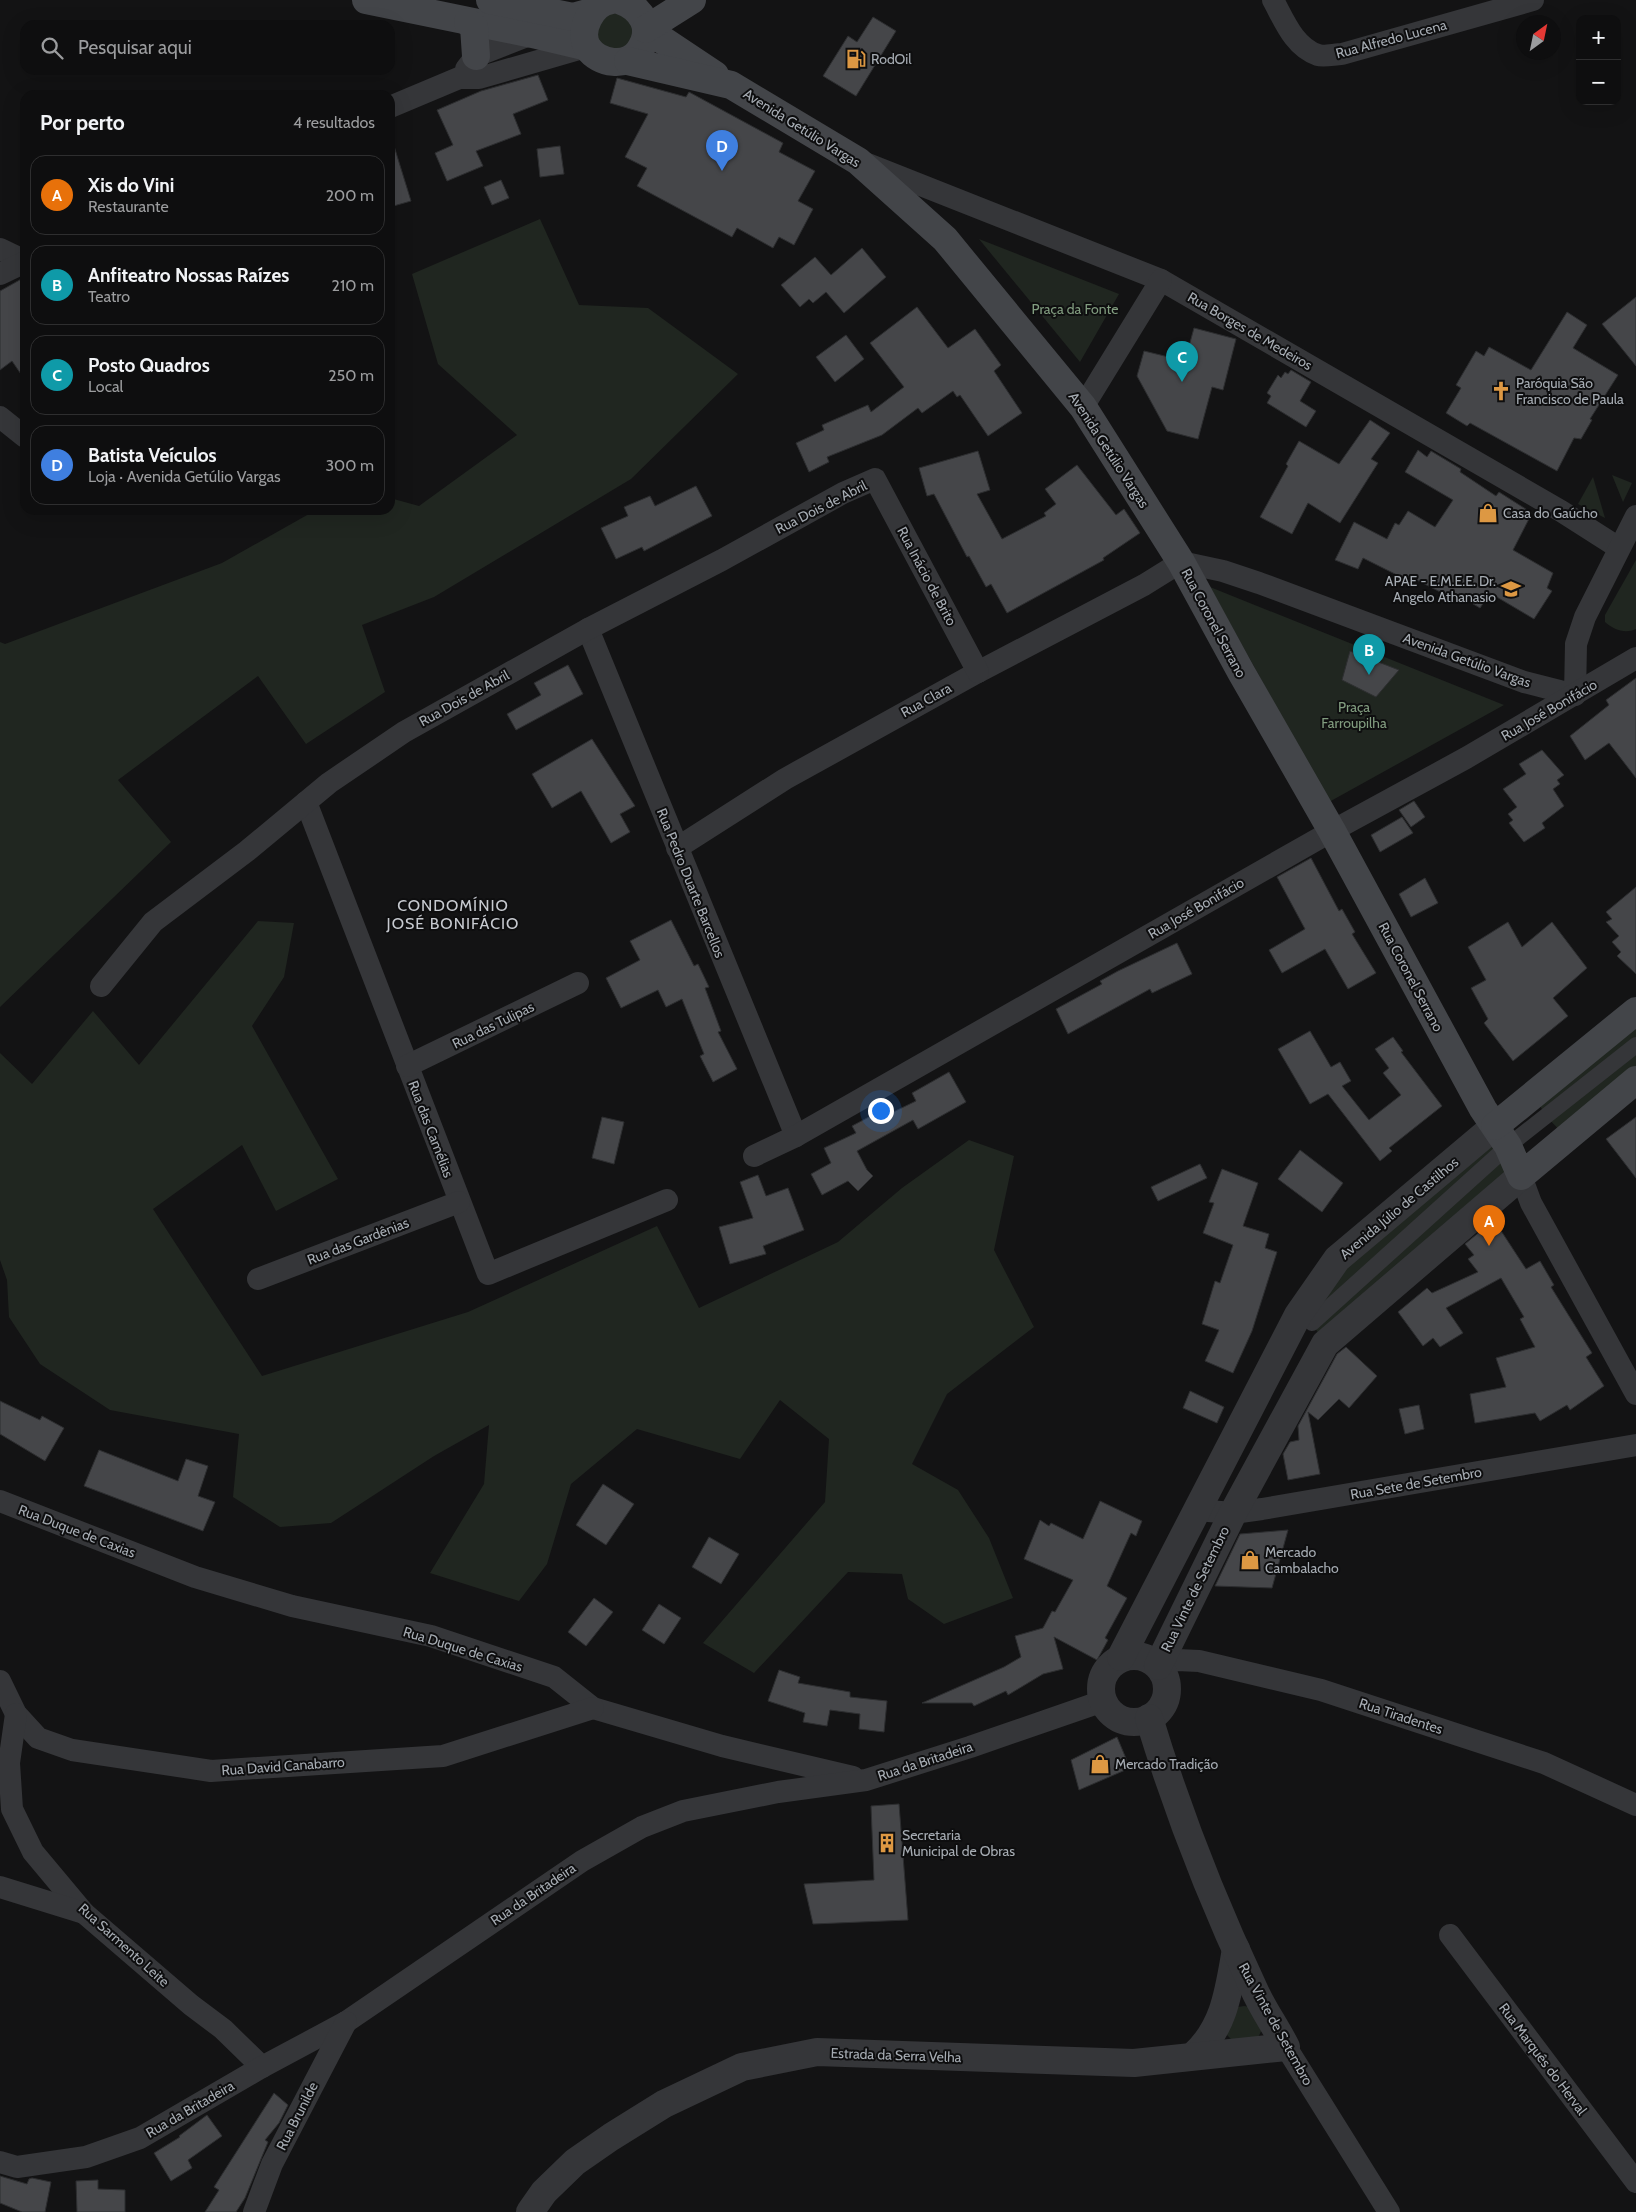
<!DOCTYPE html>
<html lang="pt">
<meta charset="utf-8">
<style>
:root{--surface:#0e0e0f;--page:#171718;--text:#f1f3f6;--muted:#9b9c9e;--line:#2e2e2f;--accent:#7c3aed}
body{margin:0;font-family:Cabin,sans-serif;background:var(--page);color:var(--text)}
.controls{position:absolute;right:15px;top:15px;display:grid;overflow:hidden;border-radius:10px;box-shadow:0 5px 20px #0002}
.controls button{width:45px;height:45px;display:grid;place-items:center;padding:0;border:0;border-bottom:1px solid var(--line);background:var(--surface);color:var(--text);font:25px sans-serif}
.compass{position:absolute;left:1516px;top:15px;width:45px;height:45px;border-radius:50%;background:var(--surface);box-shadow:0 5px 20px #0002;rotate:33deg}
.you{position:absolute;left:880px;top:1110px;width:18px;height:18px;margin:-12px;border:4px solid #fff;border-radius:50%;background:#1a73e8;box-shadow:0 0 0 8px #1a73e833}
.badge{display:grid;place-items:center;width:32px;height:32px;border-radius:50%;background:var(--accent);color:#fff;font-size:16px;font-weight:700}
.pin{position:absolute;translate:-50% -41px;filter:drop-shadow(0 1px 2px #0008)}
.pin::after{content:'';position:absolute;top:26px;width:18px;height:15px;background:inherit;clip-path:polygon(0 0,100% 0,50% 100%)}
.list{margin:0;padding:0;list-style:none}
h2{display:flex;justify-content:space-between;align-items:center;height:65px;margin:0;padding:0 20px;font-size:21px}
h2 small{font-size:16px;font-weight:400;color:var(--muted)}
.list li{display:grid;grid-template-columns:32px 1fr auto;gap:15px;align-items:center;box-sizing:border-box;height:80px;margin:0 10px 10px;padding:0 10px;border:1px solid var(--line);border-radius:15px}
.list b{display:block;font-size:19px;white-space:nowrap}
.list p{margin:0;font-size:16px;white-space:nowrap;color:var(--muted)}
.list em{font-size:16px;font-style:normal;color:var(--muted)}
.icon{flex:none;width:28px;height:28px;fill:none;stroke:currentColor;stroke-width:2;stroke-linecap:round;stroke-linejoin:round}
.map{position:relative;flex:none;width:1636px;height:2212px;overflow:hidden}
.search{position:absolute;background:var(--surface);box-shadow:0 5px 20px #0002;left:20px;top:20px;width:375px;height:55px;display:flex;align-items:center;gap:12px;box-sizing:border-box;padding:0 18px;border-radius:15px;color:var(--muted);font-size:19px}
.panel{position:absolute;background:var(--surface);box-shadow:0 5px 20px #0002;left:20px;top:90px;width:375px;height:425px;border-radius:15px}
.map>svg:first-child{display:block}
.green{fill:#202620}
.building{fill:#454649;stroke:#2d2e30}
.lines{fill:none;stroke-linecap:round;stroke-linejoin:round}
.pedestrian{stroke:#353639;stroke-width:16}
.minor{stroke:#353639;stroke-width:22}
.tertiary{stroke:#353639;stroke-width:28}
.secondary{stroke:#434549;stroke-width:28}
.labels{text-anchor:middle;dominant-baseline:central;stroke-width:4;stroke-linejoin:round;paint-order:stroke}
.street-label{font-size:14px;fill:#a6acb3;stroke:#0e0e0f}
.poi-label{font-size:14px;fill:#a6acb3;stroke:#0e0e0f;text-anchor:start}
.park-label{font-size:14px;fill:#819c7f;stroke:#0e0e0f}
.quarter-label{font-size:16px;letter-spacing:1px;fill:#c7cad0;stroke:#0e0e0f}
</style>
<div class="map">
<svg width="1636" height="2212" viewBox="0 0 1636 2212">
<rect width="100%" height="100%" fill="#131314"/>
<g class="green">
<polygon points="600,13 631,14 637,44 603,54 591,27"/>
<polygon points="540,219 579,305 648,308 738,374 631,479 434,597 362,625 385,692 306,744 258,676 118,780 171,842 0,1007 0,642 5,644 222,563 316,510 390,510 390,498 419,506 517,435 438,364 412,274"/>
<polygon points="979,239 1119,294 1080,362"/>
<polygon points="1612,475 1632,483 1623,502"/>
<polygon points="1593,477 1605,518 1578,504"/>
<path d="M1636 560V629C1625 634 1614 630 1605 622V615Z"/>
<polygon points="1210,587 1504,705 1329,802"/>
<polygon points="258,921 294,923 284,977 252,1026 338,1179 276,1211 242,1145 153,1209 262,1376 468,1312 657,1226 699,1308 838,1242 902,1188 969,1140 1014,1156 994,1250 1034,1327 947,1394 912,1464 958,1490 989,1538 1013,1598 944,1624 908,1599 902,1574 848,1572 754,1673 703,1643 825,1502 829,1439 780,1400 740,1459 637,1429 571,1484 547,1564 519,1601 430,1573 484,1484 489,1425 434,1456 331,1523 280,1527 233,1497 239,1434 110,1410 40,1364 9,1317 7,1280 0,1260 0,1053 32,1084 93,1011 139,1065"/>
<polygon points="1636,1011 1636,1080 1567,1138 1546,1116 1533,1094"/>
<polygon points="1495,1126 1521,1176 1325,1344 1312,1323 1337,1259"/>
<polygon points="1244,2006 1251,2007 1263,2028 1257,2039 1234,2042 1226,2034 1238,2007"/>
</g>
<g class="building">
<polygon points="873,17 896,31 856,96 823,76 848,36 857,42"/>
<polygon points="538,75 548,100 513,114 521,134 476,151 483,166 447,181 435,153 453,145 437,110 481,91"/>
<polygon points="617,78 686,97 689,92 783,143 779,152 815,171 798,201 813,209 794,245 779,237 773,248 737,228 732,237 637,186 647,168 625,157 648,114 610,103"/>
<polygon points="394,146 411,201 390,207 390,147"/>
<polygon points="560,146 564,174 540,177 537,149"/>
<polygon points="501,180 509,198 492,205 484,187"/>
<polygon points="862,248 886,277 844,313 826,292 813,303 809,299 800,307 781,285 815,257 831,275"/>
<polygon points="25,277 25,380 12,361 0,370 0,291"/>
<polygon points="1636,297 1636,366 1602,324"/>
<polygon points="917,307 948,348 975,329 1001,365 994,371 1022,413 988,436 960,395 957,397 953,391 922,413 918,408 882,435 827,457 829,462 809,472 796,443 824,430 822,425 868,405 871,412 904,387 870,343"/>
<polygon points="1567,312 1587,325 1573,348 1618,375 1590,419 1592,420 1581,439 1574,438 1557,471 1470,423 1467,426 1446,413 1461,388 1456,385 1476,351 1484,356 1489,347 1531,370"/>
<polygon points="1194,328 1236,339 1223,390 1212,387 1198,439 1167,431 1137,376 1144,351 1185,361"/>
<polygon points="846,335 864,359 835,382 816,357"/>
<polygon points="1291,370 1311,382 1300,401 1316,411 1306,427 1267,403 1271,396 1267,393 1278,375 1281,378 1285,372 1288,374"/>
<polygon points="1370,420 1390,433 1371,459 1378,463 1340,523 1308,503 1292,534 1260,517 1288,466 1286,464 1299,441 1339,464"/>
<polygon points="1418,450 1427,457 1431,451 1461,469 1460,472 1496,496 1499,492 1532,513 1513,550 1553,573 1547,588 1552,591 1534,619 1490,593 1480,608 1453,592 1450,597 1409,576 1407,580 1363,558 1358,569 1335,560 1354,522 1387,539 1395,523 1399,525 1408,511 1435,527 1453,500 1405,472"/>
<polygon points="978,451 990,490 977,494 1002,539 1046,516 1044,513 1056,504 1045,489 1077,465 1116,515 1124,509 1140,533 1103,558 1104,560 1007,613 991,584 986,587 969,556 967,557 934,494 927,496 919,468"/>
<polygon points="696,486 712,516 644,551 642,547 616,559 601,528 628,516 624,507 650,496 655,506"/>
<polygon points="1350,651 1399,670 1376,697 1342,680"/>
<polygon points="568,665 583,694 516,730 507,714 541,695 534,683"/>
<polygon points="1636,678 1636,778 1609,743 1585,760 1570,736 1609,705 1606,700"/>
<polygon points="592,739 635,806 620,814 630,832 611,843 581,791 552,808 532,774"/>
<polygon points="1542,750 1564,775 1557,780 1560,784 1553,789 1564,806 1542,823 1545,828 1524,842 1509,823 1513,820 1508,814 1517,807 1503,789 1526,774 1519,764"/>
<polygon points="1414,801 1425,817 1411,827 1399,810"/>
<polygon points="1402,817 1413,833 1380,852 1371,835"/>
<polygon points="1311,858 1339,911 1342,909 1355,932 1352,934 1376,973 1348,989 1325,949 1282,973 1269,950 1305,929 1277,877"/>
<polygon points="1425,878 1438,903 1411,917 1399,894"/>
<polygon points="1636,887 1636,974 1617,956 1621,952 1612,942 1619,936 1606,922 1612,919 1606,912"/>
<polygon points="671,920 694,966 698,964 709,987 705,988 721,1031 718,1032 737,1069 713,1082 700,1056 704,1054 682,999 666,1007 658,990 621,1008 606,978 640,960 630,941"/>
<polygon points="1508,922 1522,947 1552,922 1587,968 1553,998 1568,1016 1513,1061 1484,1023 1488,1019 1471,988 1486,980 1468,947"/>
<polygon points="1177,943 1192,974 1152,993 1150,989 1068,1034 1056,1009 1102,984 1100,981 1118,971"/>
<polygon points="1310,1031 1331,1067 1340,1062 1351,1081 1342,1086 1369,1120 1401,1095 1383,1073 1389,1068 1375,1049 1393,1037 1403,1051 1401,1052 1442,1106 1389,1148 1392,1151 1380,1161 1328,1094 1310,1104 1278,1049"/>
<polygon points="949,1072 966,1102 918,1129 913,1120 857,1151 867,1170 873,1176 858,1191 848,1181 822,1195 811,1174 831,1163 824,1148 856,1133 852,1126 882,1110 885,1116 916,1101 912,1093"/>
<polygon points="602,1117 624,1122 614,1164 592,1158"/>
<polygon points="1636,1117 1636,1178 1606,1139"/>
<polygon points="1300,1150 1343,1183 1322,1212 1278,1179"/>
<polygon points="1200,1164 1207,1178 1158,1201 1151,1187"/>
<polygon points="1222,1169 1258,1183 1243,1226 1269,1234 1265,1248 1277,1252 1252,1331 1233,1373 1205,1361 1219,1330 1202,1324 1215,1281 1220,1283 1233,1245 1203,1233 1214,1203 1209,1202"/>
<polygon points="758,1175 766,1196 788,1188 804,1230 763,1246 766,1254 730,1264 719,1227 753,1218 740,1182"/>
<polygon points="1494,1220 1526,1269 1540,1261 1554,1285 1551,1287 1592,1353 1586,1357 1604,1386 1570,1410 1567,1405 1540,1421 1535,1413 1475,1423 1470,1394 1506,1387 1496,1358 1535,1347 1520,1319 1524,1317 1501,1278 1446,1308 1463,1333 1440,1347 1433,1338 1423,1346 1398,1312 1427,1288 1432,1293 1478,1272 1468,1259 1474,1255 1465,1244"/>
<polygon points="1346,1347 1377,1376 1349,1408 1339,1399 1318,1420 1308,1412 1320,1474 1288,1480 1283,1454 1290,1442 1299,1440 1298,1426 1337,1354"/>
<polygon points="1190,1391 1224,1407 1217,1423 1183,1408"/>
<polygon points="0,1401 40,1420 42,1416 64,1428 45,1461 0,1434"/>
<polygon points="1419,1405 1424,1429 1405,1434 1399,1409"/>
<polygon points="99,1450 178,1481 186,1459 208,1466 198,1496 215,1502 203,1531 84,1486"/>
<polygon points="603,1484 634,1504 606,1545 576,1525"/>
<polygon points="1100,1501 1142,1521 1136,1536 1131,1533 1107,1586 1127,1598 1105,1638 1108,1640 1097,1660 1054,1637 1063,1669 1043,1674 1008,1695 1006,1691 974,1706 972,1703 922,1703 1004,1667 1021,1657 1015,1636 1043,1628 1052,1611 1055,1612 1073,1580 1024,1559 1040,1520 1049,1526 1051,1523 1083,1539"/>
<polygon points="1288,1530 1272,1588 1215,1586 1240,1534"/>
<polygon points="709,1537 739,1554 721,1584 692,1567"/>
<polygon points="594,1598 613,1612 586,1646 568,1632"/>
<polygon points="659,1604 681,1618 664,1644 642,1630"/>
<polygon points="779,1670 800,1677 798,1683 850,1692 850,1697 887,1701 884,1732 859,1729 860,1714 830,1710 827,1726 803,1722 805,1713 768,1701"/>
<polygon points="1117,1737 1130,1768 1079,1790 1071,1760"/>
<polygon points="899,1804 908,1920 813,1924 804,1884 874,1880 871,1806"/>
<polygon points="274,2093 288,2105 279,2123 265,2140 268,2142 245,2198 236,2212 205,2212 219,2190 214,2187"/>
<polygon points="207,2115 222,2136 188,2160 192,2168 171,2181 154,2153 180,2137 179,2136"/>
<polygon points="0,2176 27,2184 29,2179 32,2178 51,2182 45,2212 22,2212 0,2203"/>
<polygon points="98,2180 98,2189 125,2190 125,2212 77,2212 76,2181"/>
</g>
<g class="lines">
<polyline class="pedestrian" points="1312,1323 1508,1146 1636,1045"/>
<g class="minor">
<path d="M1273 0C1284 20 1294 47 1318 55 1324 57 1335 54 1342 54L1533 0"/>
<polyline points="466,69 476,56 532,34"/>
<polyline points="390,107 459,78 479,78 586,47"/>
<polyline points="865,163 1161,280 1561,511 1619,548"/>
<polyline points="0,249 25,261"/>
<polyline points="0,274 25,262"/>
<polyline points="1083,407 1161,280"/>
<polyline points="0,417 25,437"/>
<polyline points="588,629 796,1136"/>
<polyline points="306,802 488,1274 667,1200"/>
<polyline points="677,848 785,779 978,672 1144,585 1181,562 1223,571 1259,583 1524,682 1575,695 1576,644 1585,617 1636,516"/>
<polyline points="101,986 153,922 247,851 329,783 404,732 588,629 722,560 843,493 875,479 978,672"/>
<polyline points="407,1066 578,983"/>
<polyline points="754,1156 796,1136 1332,831 1466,758 1636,658"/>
<polyline points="1521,1176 1531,1203 1636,1394"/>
<polyline points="258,1279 459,1202"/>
<polyline points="0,1501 195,1577 292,1606 431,1636 554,1677 593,1708 722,1746 853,1777"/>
<polyline points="1196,1510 1233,1513 1262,1509 1636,1445"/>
<polyline points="1158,1666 1177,1660 1199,1661 1321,1690 1544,1763 1636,1805"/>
<polyline points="0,1681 16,1714 38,1738 72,1750 211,1771 443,1756 593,1708"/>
<polyline points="16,1714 9,1763 12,1809 33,1852 84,1913 191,2005 223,2029 262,2067"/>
<polyline points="0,1887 84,1913"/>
<polyline points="1450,1935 1636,2182"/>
<polyline points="1286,2047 1389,2212"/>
<polyline points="0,2162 17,2167 86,2157 140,2138 262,2067 346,2022 582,1861 642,1827 683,1811 778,1792 866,1780 970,1747 1103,1701"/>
<polyline points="254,2212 272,2164 346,2022"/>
</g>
<g class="tertiary">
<circle cx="1134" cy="1689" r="33"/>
<polyline points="1121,1657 1298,1315 1337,1259 1495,1126"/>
<polyline points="1158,1666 1233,1513 1325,1344 1521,1176"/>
<path d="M1193 2056C1225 2028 1229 1989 1236 1949"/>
<path d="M530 2212 544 2192 575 2162 611 2137 664 2104 742 2067 817 2052 1134 2063 1286 2047C1276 2027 1262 2008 1253 1987 1212 1900 1177 1810 1149 1718"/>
</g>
<g class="secondary">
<polyline points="366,0 532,34 587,47"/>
<polyline points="490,0 573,17 591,12"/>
<path d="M612 0C592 2 577 31 588 48 599 64 627 68 639 51 655 29 642 8 619 0"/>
<polyline points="468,22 474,27 476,56"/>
<polyline points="646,29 715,75"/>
<polyline points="646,29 692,0"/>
<polyline points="628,61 731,85 858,161 945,239 1083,407 1181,562 1241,672 1332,831 1483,1109 1508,1146 1521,1176 1636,1080"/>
<polyline points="1495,1126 1636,1011"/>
</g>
</g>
<defs>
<symbol id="fuel-bare" viewBox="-9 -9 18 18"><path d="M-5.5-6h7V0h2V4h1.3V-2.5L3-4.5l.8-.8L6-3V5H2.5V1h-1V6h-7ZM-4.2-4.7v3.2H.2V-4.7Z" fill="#dd9843" stroke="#0e0e0f" stroke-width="2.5" paint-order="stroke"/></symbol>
<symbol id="church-bare" viewBox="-9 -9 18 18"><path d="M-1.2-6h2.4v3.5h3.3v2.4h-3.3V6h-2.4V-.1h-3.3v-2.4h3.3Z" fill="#dd9843" stroke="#0e0e0f" stroke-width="2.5" paint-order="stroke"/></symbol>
<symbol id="shop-bare" viewBox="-9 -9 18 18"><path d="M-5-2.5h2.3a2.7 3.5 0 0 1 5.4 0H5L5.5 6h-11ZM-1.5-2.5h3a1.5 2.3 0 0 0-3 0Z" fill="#dd9843" stroke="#0e0e0f" stroke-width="2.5" paint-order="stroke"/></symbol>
<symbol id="school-bare" viewBox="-9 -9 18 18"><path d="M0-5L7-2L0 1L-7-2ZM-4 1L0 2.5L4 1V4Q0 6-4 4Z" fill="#dd9843" stroke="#0e0e0f" stroke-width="2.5" paint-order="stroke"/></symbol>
<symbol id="building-bare" viewBox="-9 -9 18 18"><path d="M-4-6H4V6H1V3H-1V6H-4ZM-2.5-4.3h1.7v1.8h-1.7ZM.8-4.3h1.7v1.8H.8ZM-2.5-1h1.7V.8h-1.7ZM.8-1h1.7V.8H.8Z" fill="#dd9843" stroke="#0e0e0f" stroke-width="2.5" paint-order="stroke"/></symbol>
</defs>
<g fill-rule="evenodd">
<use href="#fuel-bare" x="842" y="45" width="28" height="28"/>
<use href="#church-bare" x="1487" y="377" width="28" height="28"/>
<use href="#shop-bare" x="1474" y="499" width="28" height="28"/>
<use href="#school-bare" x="1497" y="575" width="28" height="28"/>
<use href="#shop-bare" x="1236" y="1546" width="28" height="28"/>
<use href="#shop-bare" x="1086" y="1750" width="28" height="28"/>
<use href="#building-bare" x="873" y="1829" width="28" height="28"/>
</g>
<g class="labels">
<g class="street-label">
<text transform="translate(1391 39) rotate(-15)">Rua Alfredo Lucena</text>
<text transform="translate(802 128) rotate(32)">Avenida Getúlio Vargas</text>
<text transform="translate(1250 331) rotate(30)">Rua Borges de Medeiros</text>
<text transform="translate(1109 450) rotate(57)">Avenida Getúlio Vargas</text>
<text transform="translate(821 507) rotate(-27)">Rua Dois de Abril</text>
<text transform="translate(927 576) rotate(62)">Rua Inácio de Brito</text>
<text transform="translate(1214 623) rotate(62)">Rua Coronel Serrano</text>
<text transform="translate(1467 660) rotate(20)">Avenida Getúlio Vargas</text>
<text transform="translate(464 698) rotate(-29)">Rua Dois de Abril</text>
<text transform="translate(926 700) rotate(-29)">Rua Clara</text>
<text transform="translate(1549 710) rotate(-30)">Rua José Bonifácio</text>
<text transform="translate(691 883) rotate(68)">Rua Pedro Duarte Barcellos</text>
<text transform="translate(1196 908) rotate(-30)">Rua José Bonifácio</text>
<text transform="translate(1411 977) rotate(62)">Rua Coronel Serrano</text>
<text transform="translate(493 1025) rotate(-26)">Rua das Tulipas</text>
<text transform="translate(431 1129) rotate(69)">Rua das Camélias</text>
<text transform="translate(1399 1208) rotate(-40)">Avenida Júlio de Castilhos</text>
<text transform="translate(358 1241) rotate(-21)">Rua das Gardênias</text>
<text transform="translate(1416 1483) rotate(-10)">Rua Sete de Setembro</text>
<text transform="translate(77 1531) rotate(21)">Rua Duque de Caxias</text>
<text transform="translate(1195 1589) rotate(-64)">Rua Vinte de Setembro</text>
<text transform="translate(463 1649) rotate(17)">Rua Duque de Caxias</text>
<text transform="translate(1401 1716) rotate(18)">Rua Tiradentes</text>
<text transform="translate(925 1761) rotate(-18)">Rua da Britadeira</text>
<text transform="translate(283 1766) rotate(-4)">Rua David Canabarro</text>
<text transform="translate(533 1894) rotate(-34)">Rua da Britadeira</text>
<text transform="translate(124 1945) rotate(42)">Rua Sarmento Leite</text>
<text transform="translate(1276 2024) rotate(61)">Rua Vinte de Setembro</text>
<text transform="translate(896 2055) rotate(2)">Estrada da Serra Velha</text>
<text transform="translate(1543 2059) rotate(53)">Rua Marquês do Herval</text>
<text transform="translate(190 2109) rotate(-30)">Rua da Britadeira</text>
<text transform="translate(297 2116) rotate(-63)">Rua Brunilde</text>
</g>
<g class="poi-label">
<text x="871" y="59">RodOil</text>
<text x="1516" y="383">Paróquia São<tspan x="1516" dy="16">Francisco de Paula</tspan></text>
<text x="1503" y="513">Casa do Gaúcho</text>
<text x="1496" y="581" text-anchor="end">APAE - E.M.E.E. Dr.<tspan x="1496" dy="16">Angelo Athanasio</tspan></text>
<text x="1265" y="1552">Mercado<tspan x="1265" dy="16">Cambalacho</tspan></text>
<text x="1115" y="1764">Mercado Tradição</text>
<text x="902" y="1835">Secretaria<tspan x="902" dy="16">Municipal de Obras</tspan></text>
</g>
<g class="park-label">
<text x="1075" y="309">Praça da Fonte</text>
<text x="1354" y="707">Praça<tspan x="1354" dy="16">Farroupilha</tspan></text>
</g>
<g class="quarter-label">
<text x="453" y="905">CONDOMÍNIO<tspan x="453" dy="18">JOSÉ BONIFÁCIO</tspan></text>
</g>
</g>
</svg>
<div class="controls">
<button>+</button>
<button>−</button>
</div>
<svg class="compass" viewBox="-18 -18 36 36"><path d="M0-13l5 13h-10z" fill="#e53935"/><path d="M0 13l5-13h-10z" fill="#9b9c9e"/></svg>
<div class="you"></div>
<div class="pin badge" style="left:1489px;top:1246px;background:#e8710a">A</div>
<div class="pin badge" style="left:1369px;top:675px;background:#0f9aa8">B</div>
<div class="pin badge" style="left:1182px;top:382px;background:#0f9aa8">C</div>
<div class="pin badge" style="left:722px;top:171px;background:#3f7fe0">D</div>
<div class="search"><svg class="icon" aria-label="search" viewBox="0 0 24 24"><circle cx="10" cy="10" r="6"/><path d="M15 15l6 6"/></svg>Pesquisar aqui</div>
<section class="panel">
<h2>Por perto<small>4 resultados</small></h2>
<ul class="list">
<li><span class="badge" style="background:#e8710a">A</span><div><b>Xis do Vini</b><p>Restaurante</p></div><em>200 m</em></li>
<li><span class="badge" style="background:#0f9aa8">B</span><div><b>Anfiteatro Nossas Raízes</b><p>Teatro</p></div><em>210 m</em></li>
<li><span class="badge" style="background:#0f9aa8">C</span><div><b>Posto Quadros</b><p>Local</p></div><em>250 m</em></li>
<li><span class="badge" style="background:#3f7fe0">D</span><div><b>Batista Veículos</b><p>Loja · Avenida Getúlio Vargas</p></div><em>300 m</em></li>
</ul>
</section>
</div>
